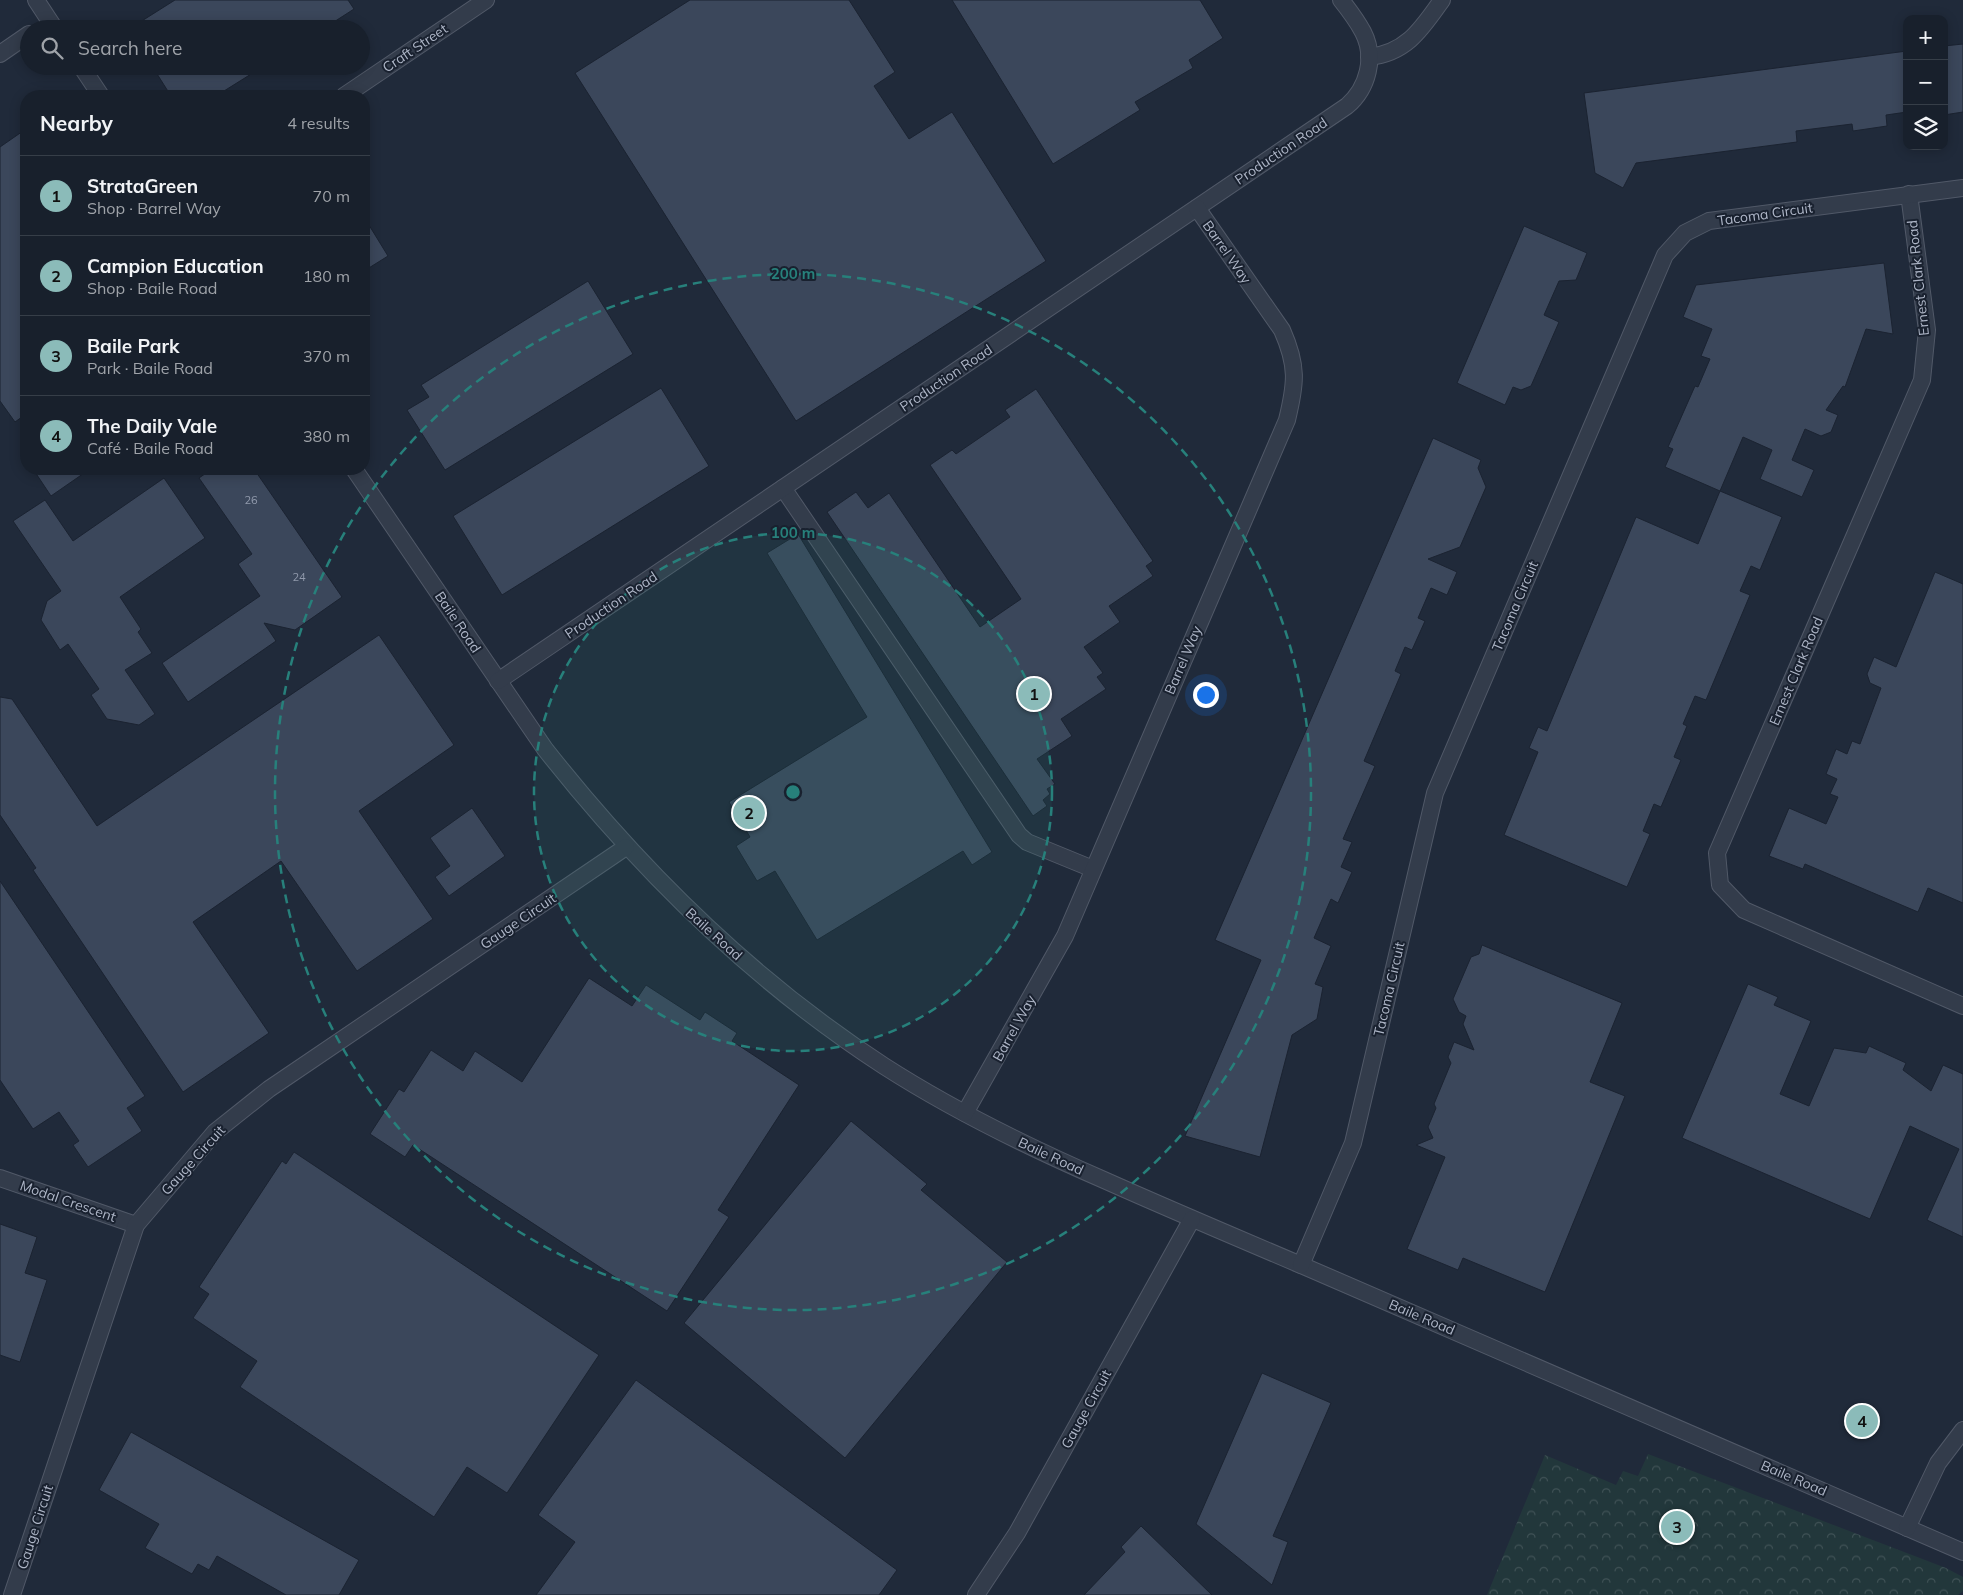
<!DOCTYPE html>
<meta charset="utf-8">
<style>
:root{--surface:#18202c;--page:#252d38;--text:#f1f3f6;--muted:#9fa3a9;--line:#363e48;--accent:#8bbbb9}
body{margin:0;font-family:Mulish,sans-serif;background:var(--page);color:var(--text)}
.controls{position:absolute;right:15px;top:15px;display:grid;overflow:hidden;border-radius:10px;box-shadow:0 2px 12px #0003}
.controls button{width:45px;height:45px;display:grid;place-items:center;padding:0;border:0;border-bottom:1px solid var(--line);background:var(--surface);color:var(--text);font:25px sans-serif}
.you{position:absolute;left:1205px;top:694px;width:18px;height:18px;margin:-12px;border:4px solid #fff;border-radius:50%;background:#1a73e8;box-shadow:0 0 0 8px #1a73e833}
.badge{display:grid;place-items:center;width:32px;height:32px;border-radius:50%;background:var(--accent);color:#111;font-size:16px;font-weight:700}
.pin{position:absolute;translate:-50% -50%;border:2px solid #fff;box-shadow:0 1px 5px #0006}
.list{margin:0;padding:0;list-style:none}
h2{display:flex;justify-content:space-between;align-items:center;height:65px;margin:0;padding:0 20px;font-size:21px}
h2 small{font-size:16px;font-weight:400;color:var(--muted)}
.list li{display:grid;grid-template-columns:32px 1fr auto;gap:15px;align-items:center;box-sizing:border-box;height:80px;padding:0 20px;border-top:1px solid var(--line)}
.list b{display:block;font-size:19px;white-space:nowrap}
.list p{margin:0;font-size:16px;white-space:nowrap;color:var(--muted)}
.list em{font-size:16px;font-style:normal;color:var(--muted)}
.icon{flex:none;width:28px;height:28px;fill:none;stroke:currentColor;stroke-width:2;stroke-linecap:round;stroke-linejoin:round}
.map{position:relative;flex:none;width:1963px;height:1595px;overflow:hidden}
.search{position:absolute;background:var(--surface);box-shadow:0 2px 12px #0003;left:20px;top:20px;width:350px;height:55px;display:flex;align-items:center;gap:12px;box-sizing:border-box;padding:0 18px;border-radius:28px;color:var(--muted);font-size:19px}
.panel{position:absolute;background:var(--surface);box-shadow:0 2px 12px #0003;left:20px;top:90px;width:350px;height:385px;border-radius:20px}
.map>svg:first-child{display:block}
.forest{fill:url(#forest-crowns)}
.building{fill:#3b475b;stroke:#1b2331}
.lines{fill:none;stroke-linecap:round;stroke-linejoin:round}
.minor-casing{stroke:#515968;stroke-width:18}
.minor{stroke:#333c4b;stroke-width:16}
.ring{fill:none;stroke:#27807b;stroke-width:2.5;stroke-dasharray:9 6}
.labels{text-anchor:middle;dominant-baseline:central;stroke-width:4;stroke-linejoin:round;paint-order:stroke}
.number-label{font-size:11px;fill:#919aac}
.street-label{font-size:14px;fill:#aeb6c7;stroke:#19212f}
.centre{fill:#27807b;stroke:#19212f;stroke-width:2.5}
.ring-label{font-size:15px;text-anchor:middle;font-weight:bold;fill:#27807b;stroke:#19212f;stroke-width:4;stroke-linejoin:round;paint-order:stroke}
</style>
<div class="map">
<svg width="1963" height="1595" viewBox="0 0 1963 1595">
<defs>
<pattern id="forest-crowns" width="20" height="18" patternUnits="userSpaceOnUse" patternTransform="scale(1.25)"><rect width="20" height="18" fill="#22373b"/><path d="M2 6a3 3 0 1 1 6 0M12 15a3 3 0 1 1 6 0" fill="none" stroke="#405256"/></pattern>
</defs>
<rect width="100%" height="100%" fill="#202a3a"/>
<polygon class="forest" points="1648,1454 1946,1568 1963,1577 1963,1591 1958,1595 1487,1595 1545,1455 1616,1485 1623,1471 1638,1476"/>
<g class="building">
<polygon points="175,0 348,0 354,9 323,29 129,29"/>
<polygon points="690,0 849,0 895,72 874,86 909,139 952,112 1046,261 796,421 575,73"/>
<polygon points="952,0 1200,0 1223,38 1189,60 1193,68 1135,102 1140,110 1053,164"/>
<polygon points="1963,44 1963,112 1944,115 1944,46"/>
<polygon points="1907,51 1907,112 1886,115 1887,126 1853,131 1852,124 1796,131 1797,142 1636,163 1623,188 1595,173 1584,93"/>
<polygon points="152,66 264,66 216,96 171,96"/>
<polygon points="26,129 26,414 15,422 0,401 0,147"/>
<polygon points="364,217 388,256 364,271"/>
<polygon points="1524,226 1587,253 1576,280 1559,281 1544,315 1559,322 1531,386 1521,390 1513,387 1505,405 1457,383"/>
<polygon points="1884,263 1893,334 1866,329 1845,387 1843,386 1826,410 1838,415 1831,432 1821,436 1805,429 1792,460 1814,470 1802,497 1760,479 1772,450 1743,437 1720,491 1665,467 1673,449 1668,447 1695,386 1698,387 1710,359 1701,356 1712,329 1683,317 1696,285"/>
<polygon points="588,281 633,354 445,470 407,410 429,397 421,385"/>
<polygon points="661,388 709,466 502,595 453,516"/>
<polygon points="1036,389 1153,561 1146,566 1153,576 1109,606 1120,622 1084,647 1103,673 1097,677 1106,689 1061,719 1072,736 1037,759 1055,784 1047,789 1050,794 1043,800 1047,806 1033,816 827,512 856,492 868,508 889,493 980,627 1021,599 930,465 952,450 956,454 1010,417 1005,410"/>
<polygon points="1433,438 1481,460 1478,468 1486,487 1460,547 1428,559 1457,572 1447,595 1431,588 1418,618 1425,621 1412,650 1405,647 1395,671 1401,674 1364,761 1375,766 1343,839 1352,842 1341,867 1352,872 1338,903 1331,899 1314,938 1331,946 1315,984 1323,987 1317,1019 1292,1035 1260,1157 1185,1136 1261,960 1215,940"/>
<polygon points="33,469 90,469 51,496"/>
<polygon points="212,469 254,469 342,597 295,630 264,623 276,641 188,702 162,663 260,596 238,564 252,554 199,478"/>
<polygon points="164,478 205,538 120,597 141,629 138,632 152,653 125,670 155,714 139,725 107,719 91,695 99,689 68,644 60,650 41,620 47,601 61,591 13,521 45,500 73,541"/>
<polygon points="1720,491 1782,517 1760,570 1751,566 1740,591 1750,595 1706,700 1695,696 1683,724 1687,726 1674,757 1681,760 1661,807 1654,804 1643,831 1650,834 1627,887 1504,835 1538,752 1529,748 1538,727 1547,731 1636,517 1698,544"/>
<polygon points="798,534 992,852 972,865 963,851 817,940 775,871 757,881 736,846 750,837 729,802 867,717 767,553"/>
<polygon points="1935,572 1963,584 1963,903 1928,888 1918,912 1805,864 1803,869 1769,856 1789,808 1826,824 1838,797 1830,794 1837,779 1826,774 1836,749 1847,754 1852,741 1860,744 1881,688 1870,683 1867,674 1874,657 1896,667"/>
<polygon points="379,635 454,745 359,811 433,919 357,971 281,861 193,922 269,1033 183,1092 33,870 36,868 0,815 0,697 12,699 97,826"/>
<polygon points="472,808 505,856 449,896 435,877 450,866 430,838"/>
<polygon points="0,881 145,1096 127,1108 142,1131 88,1167 73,1145 79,1141 59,1112 33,1129 0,1080"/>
<polygon points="1482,945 1622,1003 1590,1082 1625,1096 1545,1292 1463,1258 1458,1270 1407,1249 1445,1157 1416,1145 1433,1138 1428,1127 1436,1108 1434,1104 1451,1063 1448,1057 1454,1042 1474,1050 1463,1024 1466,1016 1459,1012 1453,999 1471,957 1479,954"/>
<polygon points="589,978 632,1006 646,985 700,1020 705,1012 737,1033 732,1041 799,1085 718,1210 729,1217 667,1311 413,1145 405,1157 370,1134 399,1089 404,1092 431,1050 463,1071 475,1051 522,1082"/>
<polygon points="1748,984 1778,997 1774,1005 1811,1021 1780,1094 1809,1106 1834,1048 1866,1053 1869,1046 1906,1063 1903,1070 1931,1091 1943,1065 1963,1074 1963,1237 1927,1220 1959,1149 1910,1126 1870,1219 1682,1138"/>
<polygon points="851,1121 927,1184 921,1190 1007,1262 845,1458 684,1323"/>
<polygon points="294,1152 599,1355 507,1493 467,1467 434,1517 240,1387 257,1361 193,1318 209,1294 199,1287 282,1161 286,1164"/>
<polygon points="0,1224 37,1237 25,1273 47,1280 20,1362 0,1355"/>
<polygon points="1262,1373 1331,1403 1273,1536 1288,1542 1272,1585 1196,1524"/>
<polygon points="636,1380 897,1570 879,1595 536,1595 575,1542 538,1515"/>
<polygon points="131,1432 359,1560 339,1595 286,1595 217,1556 209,1570 198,1564 192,1574 145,1548 159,1524 99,1490"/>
<polygon points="1141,1526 1212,1595 1084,1595 1125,1552 1121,1547"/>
</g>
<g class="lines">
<defs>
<g id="minor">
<polyline points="36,0 55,29"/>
<polyline points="0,54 29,34"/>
<path d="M1369 57C1407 53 1422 28 1442 0"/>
<polyline points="81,66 101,96"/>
<polyline points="344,96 486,0"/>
<polyline points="1909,194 1927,330 1922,380 1717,853 1720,885 1744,910 1963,1006"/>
<path d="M354 469 545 749C642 872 753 981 884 1066 954 1111 1028 1147 1104 1180 1169 1209 1235 1237 1301 1265L1963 1552"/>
<polyline points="783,488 1019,835 1027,842 1093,869"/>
<path d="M498 681 1347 106C1368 88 1376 57 1363 32 1357 21 1349 10 1341 0"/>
<path d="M965 1113 1065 936 1287 420C1296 383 1298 366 1282 330L1197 208"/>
<polyline points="0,1178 136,1225"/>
<polyline points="1301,1265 1353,1143 1435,793 1665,255 1685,233 1709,221 1963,188"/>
<polyline points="1907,1528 1938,1463 1963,1430"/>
<polyline points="12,1595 136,1225 215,1132 269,1089 626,847"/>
<polyline points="976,1595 1017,1533 1192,1219"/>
</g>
</defs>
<use href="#minor" class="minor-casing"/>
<use href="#minor" class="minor"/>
</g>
<circle cx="793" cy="792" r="259" fill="#27807b" fill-opacity=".12"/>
<g class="ring">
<circle cx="793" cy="792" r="259"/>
<circle cx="793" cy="792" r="518"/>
</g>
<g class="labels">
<g class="number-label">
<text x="251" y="500">26</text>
<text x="299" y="577">24</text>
</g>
<g class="street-label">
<text transform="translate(415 48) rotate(-34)">Craft Street</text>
<text transform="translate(1281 151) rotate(-34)">Production Road</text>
<text transform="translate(1765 214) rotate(-8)">Tacoma Circuit</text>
<text transform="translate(1227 252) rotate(55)">Barrel Way</text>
<text transform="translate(1918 278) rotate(-96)">Ernest Clark Road</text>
<text transform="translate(946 378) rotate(-34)">Production Road</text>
<text transform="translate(611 605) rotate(-34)">Production Road</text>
<text transform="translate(1515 606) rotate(-67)">Tacoma Circuit</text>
<text transform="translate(458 622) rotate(56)">Baile Road</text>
<text transform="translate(1183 660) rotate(-67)">Barrel Way</text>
<text transform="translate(1796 671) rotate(-67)">Ernest Clark Road</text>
<text transform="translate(518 921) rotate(-34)">Gauge Circuit</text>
<text transform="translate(714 934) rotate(42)">Baile Road</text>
<text transform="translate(1389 989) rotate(-77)">Tacoma Circuit</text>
<text transform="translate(1014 1028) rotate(-61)">Barrel Way</text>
<text transform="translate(1051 1156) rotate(25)">Baile Road</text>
<text transform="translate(193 1160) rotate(-48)">Gauge Circuit</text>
<text transform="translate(68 1201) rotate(19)">Modal Crescent</text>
<text transform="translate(1422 1317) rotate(23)">Baile Road</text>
<text transform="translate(1086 1409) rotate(-61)">Gauge Circuit</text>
<text transform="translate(1794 1478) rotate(23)">Baile Road</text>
<text transform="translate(35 1527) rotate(-72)">Gauge Circuit</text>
</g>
</g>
<circle cx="793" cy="792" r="8" class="centre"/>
<g class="ring-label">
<text x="793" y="279">200 m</text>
<text x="793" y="538">100 m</text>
</g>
</svg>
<div class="controls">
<button>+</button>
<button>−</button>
<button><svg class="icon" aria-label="layers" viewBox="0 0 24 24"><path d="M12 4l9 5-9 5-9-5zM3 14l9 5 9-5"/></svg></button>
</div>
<div class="you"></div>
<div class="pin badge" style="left:1034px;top:694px">1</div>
<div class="pin badge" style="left:749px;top:813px">2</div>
<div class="pin badge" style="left:1677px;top:1527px">3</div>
<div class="pin badge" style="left:1862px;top:1421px">4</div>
<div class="search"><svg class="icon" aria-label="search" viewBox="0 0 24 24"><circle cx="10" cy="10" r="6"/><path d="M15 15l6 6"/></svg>Search here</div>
<section class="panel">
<h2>Nearby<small>4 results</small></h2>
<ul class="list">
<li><span class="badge">1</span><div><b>StrataGreen</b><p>Shop · Barrel Way</p></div><em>70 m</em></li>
<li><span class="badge">2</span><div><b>Campion Education</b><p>Shop · Baile Road</p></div><em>180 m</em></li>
<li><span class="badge">3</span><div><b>Baile Park</b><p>Park · Baile Road</p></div><em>370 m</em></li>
<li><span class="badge">4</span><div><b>The Daily Vale</b><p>Café · Baile Road</p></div><em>380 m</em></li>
</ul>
</section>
</div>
